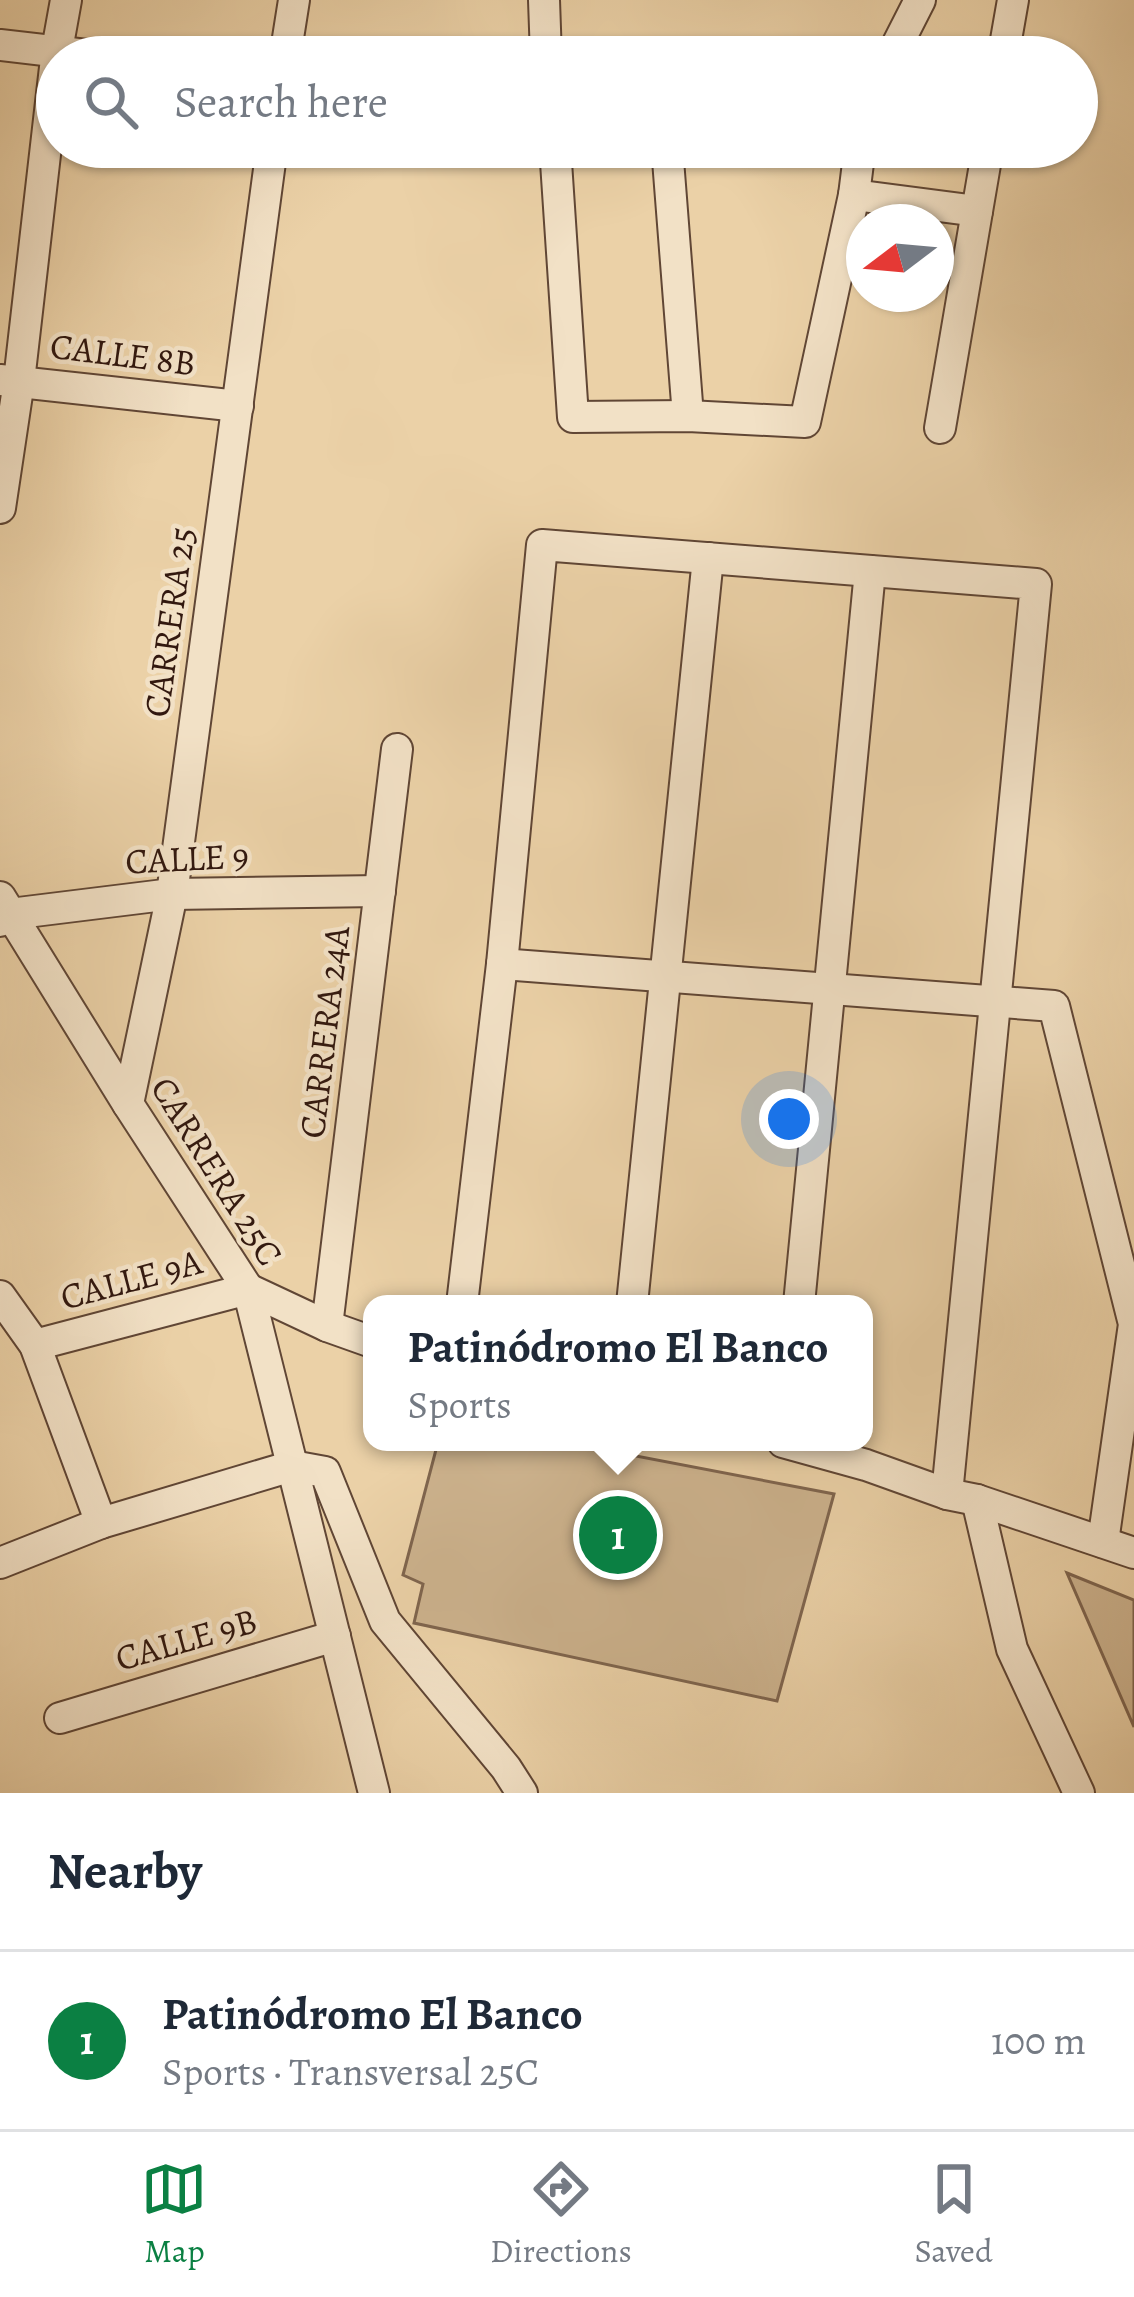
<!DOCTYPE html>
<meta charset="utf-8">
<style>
:root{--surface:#fff;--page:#f6f6f7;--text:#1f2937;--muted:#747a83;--line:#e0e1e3;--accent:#0b8043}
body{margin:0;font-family:Alegreya,serif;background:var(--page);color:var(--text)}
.compass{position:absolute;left:846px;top:204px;width:108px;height:108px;border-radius:50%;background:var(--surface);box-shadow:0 3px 9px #0004;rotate:254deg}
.you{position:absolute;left:789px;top:1119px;width:42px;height:42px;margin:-30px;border:9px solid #fff;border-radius:50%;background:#1a73e8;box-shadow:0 0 0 18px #1a73e833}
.badge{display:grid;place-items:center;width:78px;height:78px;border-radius:50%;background:var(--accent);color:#fff;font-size:39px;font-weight:700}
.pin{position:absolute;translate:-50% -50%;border:6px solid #fff;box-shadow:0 3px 12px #0006}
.popup{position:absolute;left:363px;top:1295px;width:510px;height:156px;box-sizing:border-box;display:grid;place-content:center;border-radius:24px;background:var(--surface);filter:drop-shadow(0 3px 9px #0005);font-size:39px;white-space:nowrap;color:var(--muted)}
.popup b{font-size:45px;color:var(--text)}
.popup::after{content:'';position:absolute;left:50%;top:100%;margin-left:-24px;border:24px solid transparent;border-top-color:var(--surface)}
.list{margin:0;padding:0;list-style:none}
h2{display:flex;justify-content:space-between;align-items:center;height:156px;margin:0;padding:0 48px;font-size:51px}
h2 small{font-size:39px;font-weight:400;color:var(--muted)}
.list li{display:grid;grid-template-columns:78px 1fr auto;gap:36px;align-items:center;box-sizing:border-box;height:180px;padding:0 48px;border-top:3px solid var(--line)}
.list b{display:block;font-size:45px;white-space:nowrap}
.list p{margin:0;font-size:39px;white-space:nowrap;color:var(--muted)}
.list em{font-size:39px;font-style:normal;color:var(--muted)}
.icon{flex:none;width:66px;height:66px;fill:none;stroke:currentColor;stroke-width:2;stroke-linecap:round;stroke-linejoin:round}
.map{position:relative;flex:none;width:1134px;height:1793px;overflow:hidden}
.search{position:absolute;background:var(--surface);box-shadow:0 3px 9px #0004;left:36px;right:36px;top:36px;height:132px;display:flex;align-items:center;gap:30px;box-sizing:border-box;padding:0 42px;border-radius:66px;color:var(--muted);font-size:45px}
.sheet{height:336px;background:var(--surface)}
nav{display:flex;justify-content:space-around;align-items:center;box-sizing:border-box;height:168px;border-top:3px solid var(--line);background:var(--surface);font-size:33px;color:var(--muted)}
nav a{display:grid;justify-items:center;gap:6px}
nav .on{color:var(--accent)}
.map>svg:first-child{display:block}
.green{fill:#ccb28d;stroke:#7f654e;stroke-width:3}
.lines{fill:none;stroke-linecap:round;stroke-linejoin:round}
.minor-casing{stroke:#604635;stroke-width:34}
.minor{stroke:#f2e1c6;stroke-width:30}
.labels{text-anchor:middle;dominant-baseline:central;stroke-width:9;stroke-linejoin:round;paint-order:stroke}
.street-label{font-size:36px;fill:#32180f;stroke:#f2e1c6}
</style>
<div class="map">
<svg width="1134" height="1793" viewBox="0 0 1134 1793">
<rect width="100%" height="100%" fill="#ebd1a7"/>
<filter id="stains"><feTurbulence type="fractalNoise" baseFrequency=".00167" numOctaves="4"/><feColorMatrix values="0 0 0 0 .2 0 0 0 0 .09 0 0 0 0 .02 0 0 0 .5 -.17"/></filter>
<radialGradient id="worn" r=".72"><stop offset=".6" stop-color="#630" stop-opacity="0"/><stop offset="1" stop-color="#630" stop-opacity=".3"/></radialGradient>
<g class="green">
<polygon points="438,1442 563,1442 834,1494 777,1701 414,1623 423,1584 403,1575"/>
<polygon points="1067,1573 1134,1600 1134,1727"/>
</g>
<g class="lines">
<defs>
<g id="minor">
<polyline points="544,0 546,57"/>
<polyline points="0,45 104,57"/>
<polyline points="285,57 294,0"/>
<polyline points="891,57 920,0"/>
<polyline points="1003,57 1013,0"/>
<polyline points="555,147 573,417 688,416 805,422 854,195 860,147"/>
<polyline points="667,147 688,416"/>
<polyline points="854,195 977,211"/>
<polyline points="0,380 238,406"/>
<polyline points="940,428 988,147"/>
<polyline points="0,508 19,381 57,50 66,0"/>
<polyline points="0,897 128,1104 248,1289 374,1793"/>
<polyline points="0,921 10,914 172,894 380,891"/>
<polyline points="502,964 1054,1006 1134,1324 1103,1542"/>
<polyline points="128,1104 172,894 272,147"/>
<polyline points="248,1289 327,1326 372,1342"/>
<polyline points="0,1296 35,1345 101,1523"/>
<polyline points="462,1304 502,964 542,545 1036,584 947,1494"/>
<polyline points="632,1304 708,558"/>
<polyline points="799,1304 870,571"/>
<polyline points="327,1326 397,749"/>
<polyline points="35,1345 248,1289"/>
<polyline points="783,1442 866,1465 947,1494 977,1500 1134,1553"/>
<polyline points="977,1500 1012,1649 1079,1793"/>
<polyline points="0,1563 101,1523 292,1466 325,1472 385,1621 506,1768 522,1793"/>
<polyline points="60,1718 335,1636"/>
</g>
</defs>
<use href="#minor" class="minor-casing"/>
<use href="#minor" class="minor"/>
</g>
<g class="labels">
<g class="street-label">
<text transform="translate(123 354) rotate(7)">CALLE 8B</text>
<text transform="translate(169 622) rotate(-82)">CARRERA 25</text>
<text transform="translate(187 858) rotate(-3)">CALLE 9</text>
<text transform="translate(324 1032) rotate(-83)">CARRERA 24A</text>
<text transform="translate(217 1171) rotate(58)">CARRERA 25C</text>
<text transform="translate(131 1279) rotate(-15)">CALLE 9A</text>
<text transform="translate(186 1639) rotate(-16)">CALLE 9B</text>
</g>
</g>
<rect width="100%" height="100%" filter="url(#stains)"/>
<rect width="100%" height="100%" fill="url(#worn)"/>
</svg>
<svg class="compass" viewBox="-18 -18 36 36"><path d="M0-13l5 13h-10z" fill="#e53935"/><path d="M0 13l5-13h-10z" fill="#747a83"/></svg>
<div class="you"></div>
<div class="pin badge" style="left:618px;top:1535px">1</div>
<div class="popup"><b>Patinódromo El Banco</b>Sports</div>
<div class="search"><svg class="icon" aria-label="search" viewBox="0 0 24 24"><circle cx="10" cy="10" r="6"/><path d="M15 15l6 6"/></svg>Search here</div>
</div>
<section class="sheet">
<h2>Nearby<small></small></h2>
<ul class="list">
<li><span class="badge">1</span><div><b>Patinódromo El Banco</b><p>Sports · Transversal 25C</p></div><em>100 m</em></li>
</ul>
</section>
<nav>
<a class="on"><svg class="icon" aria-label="map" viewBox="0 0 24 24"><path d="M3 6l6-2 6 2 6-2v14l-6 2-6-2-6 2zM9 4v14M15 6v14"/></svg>Map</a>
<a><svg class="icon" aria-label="directions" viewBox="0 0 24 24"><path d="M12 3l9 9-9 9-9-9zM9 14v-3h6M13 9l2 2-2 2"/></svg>Directions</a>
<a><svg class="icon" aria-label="saved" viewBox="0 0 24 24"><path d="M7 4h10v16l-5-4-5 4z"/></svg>Saved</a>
</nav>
